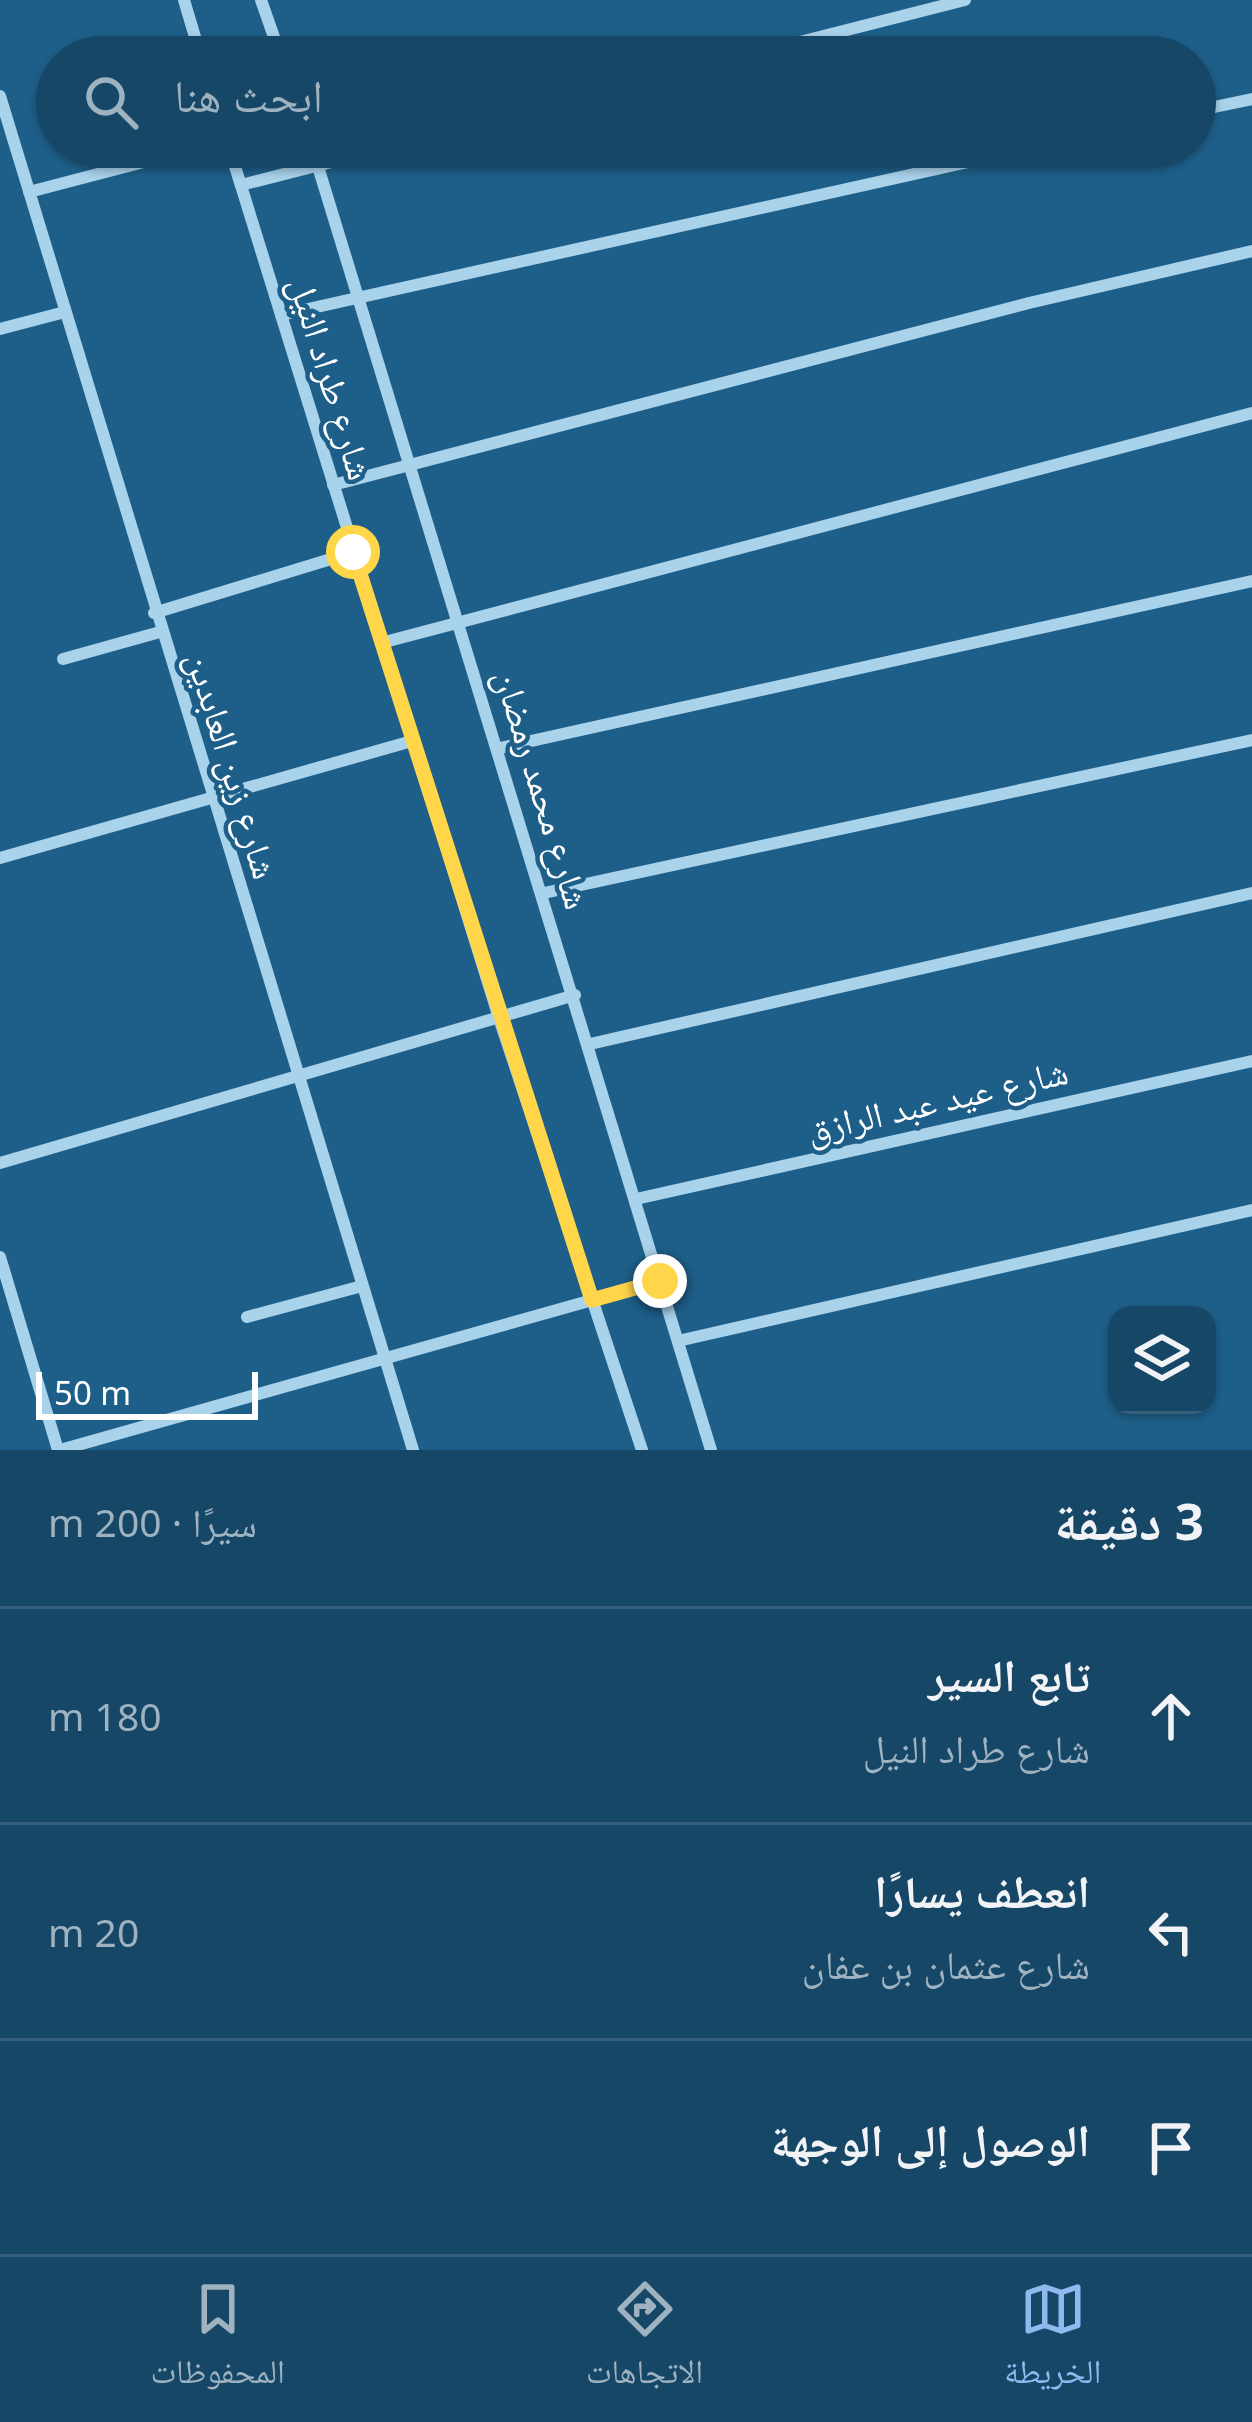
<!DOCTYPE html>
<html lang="ar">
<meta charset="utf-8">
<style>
:root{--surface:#164767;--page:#1f4e6d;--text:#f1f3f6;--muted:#9eb2c0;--line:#355f7b;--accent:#90b9f0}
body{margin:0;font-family:"Noto Sans","Noto Naskh Arabic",sans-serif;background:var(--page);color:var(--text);direction:rtl}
.controls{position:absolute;right:36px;bottom:36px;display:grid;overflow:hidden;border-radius:24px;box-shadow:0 3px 9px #0004}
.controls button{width:108px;height:108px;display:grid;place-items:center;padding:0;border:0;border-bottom:3px solid var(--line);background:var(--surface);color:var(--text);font:60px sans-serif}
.scale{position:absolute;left:36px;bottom:30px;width:222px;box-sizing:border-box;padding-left:12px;border:6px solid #fff;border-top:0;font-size:33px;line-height:42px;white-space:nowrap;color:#fff;-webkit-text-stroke:9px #1e5f89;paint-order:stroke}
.stop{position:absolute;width:36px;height:36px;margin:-27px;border:9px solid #ffd54a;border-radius:50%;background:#fff}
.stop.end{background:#ffd54a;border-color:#fff;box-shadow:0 3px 12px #0008}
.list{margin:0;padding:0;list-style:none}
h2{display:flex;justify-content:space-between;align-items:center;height:156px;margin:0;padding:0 48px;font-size:51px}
h2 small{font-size:39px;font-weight:400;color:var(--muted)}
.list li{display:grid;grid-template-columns:78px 1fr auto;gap:36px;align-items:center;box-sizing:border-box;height:216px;padding:0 48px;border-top:3px solid var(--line)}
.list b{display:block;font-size:45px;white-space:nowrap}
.list p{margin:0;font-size:39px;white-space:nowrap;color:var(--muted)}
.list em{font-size:39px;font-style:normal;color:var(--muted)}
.icon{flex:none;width:66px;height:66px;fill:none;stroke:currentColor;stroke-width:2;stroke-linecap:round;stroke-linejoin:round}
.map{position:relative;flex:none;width:1252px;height:1450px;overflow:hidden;direction:ltr}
.search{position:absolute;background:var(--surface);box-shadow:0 3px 9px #0004;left:36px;right:36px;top:36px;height:132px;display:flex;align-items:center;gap:30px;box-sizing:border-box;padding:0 42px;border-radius:66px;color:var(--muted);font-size:45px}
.sheet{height:804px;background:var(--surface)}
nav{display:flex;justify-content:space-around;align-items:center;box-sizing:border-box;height:168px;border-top:3px solid var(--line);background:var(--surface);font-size:33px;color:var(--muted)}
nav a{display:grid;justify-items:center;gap:6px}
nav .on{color:var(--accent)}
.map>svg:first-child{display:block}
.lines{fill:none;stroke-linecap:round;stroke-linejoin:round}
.street{stroke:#a9d2eb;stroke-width:12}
.route{stroke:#ffd54a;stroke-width:15}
.labels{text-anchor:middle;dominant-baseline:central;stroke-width:9;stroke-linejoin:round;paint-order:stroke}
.street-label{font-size:36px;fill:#fff;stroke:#1e5f89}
</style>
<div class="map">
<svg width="1252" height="1450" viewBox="0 0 1252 1450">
<rect width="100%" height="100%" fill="#1e5f89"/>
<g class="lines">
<g class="street">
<polyline points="184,0 201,57"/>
<polyline points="261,0 281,57"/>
<polyline points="741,57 965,0"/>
<polyline points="0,96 413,1450"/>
<polyline points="1195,111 1252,99"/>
<polyline points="229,147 499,1018 642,1450"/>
<polyline points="312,147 711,1450"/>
<polyline points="241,185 390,147"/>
<polyline points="29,192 201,147"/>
<polyline points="281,315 1035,147"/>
<polyline points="0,329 65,312"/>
<polyline points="333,485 1029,303 1252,251"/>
<polyline points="154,613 354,552"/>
<polyline points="381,643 1252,413"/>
<polyline points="63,659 160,632"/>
<polyline points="500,748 1252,581"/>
<polyline points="0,858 412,741"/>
<polyline points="544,893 1252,740"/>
<polyline points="590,1044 1252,893"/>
<polyline points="0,1163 575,995"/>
<polyline points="636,1199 1252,1061"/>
<polyline points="0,1257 58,1450"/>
<polyline points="247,1317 362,1286"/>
<polyline points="678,1341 1252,1210"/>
<polyline points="60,1450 660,1281"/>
</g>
</g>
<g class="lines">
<polyline class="route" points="353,552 592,1300 660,1281"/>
</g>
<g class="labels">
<g class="street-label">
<text transform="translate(332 378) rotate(73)">شارع طراد النيل</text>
<text transform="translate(233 765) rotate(73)">شارع زين العابدين</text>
<text transform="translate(543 789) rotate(73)">شارع محمد رمضان</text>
<text transform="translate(937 1100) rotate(-13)">شارع عيد عبد الرازق</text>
</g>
</g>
</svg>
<div class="controls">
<button><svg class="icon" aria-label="layers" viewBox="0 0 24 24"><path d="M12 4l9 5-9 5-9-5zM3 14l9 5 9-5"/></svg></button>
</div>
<div class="scale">50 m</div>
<div class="stop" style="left:353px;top:552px"></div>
<div class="stop end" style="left:660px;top:1281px"></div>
<div class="search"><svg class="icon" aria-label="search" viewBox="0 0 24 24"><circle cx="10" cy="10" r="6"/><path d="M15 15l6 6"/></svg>ابحث هنا</div>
</div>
<section class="sheet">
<h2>3 دقيقة<small>سيرًا · 200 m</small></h2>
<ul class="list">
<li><svg class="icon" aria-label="ahead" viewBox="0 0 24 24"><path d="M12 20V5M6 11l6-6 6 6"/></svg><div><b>تابع السير</b><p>شارع طراد النيل</p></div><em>180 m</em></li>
<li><svg class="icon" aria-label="left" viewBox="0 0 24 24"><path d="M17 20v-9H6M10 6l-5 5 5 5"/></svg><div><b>انعطف يسارًا</b><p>شارع عثمان بن عفان</p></div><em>20 m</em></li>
<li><svg class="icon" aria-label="arrive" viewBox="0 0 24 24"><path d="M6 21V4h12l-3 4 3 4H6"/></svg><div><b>الوصول إلى الوجهة</b></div></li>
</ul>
</section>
<nav>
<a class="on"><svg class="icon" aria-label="map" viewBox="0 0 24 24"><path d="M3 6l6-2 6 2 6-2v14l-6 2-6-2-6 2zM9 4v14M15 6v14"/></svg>الخريطة</a>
<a><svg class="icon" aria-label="directions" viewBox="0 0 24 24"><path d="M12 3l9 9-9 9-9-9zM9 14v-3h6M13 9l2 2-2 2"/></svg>الاتجاهات</a>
<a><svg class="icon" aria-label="saved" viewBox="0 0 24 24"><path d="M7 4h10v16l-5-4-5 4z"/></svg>المحفوظات</a>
</nav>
